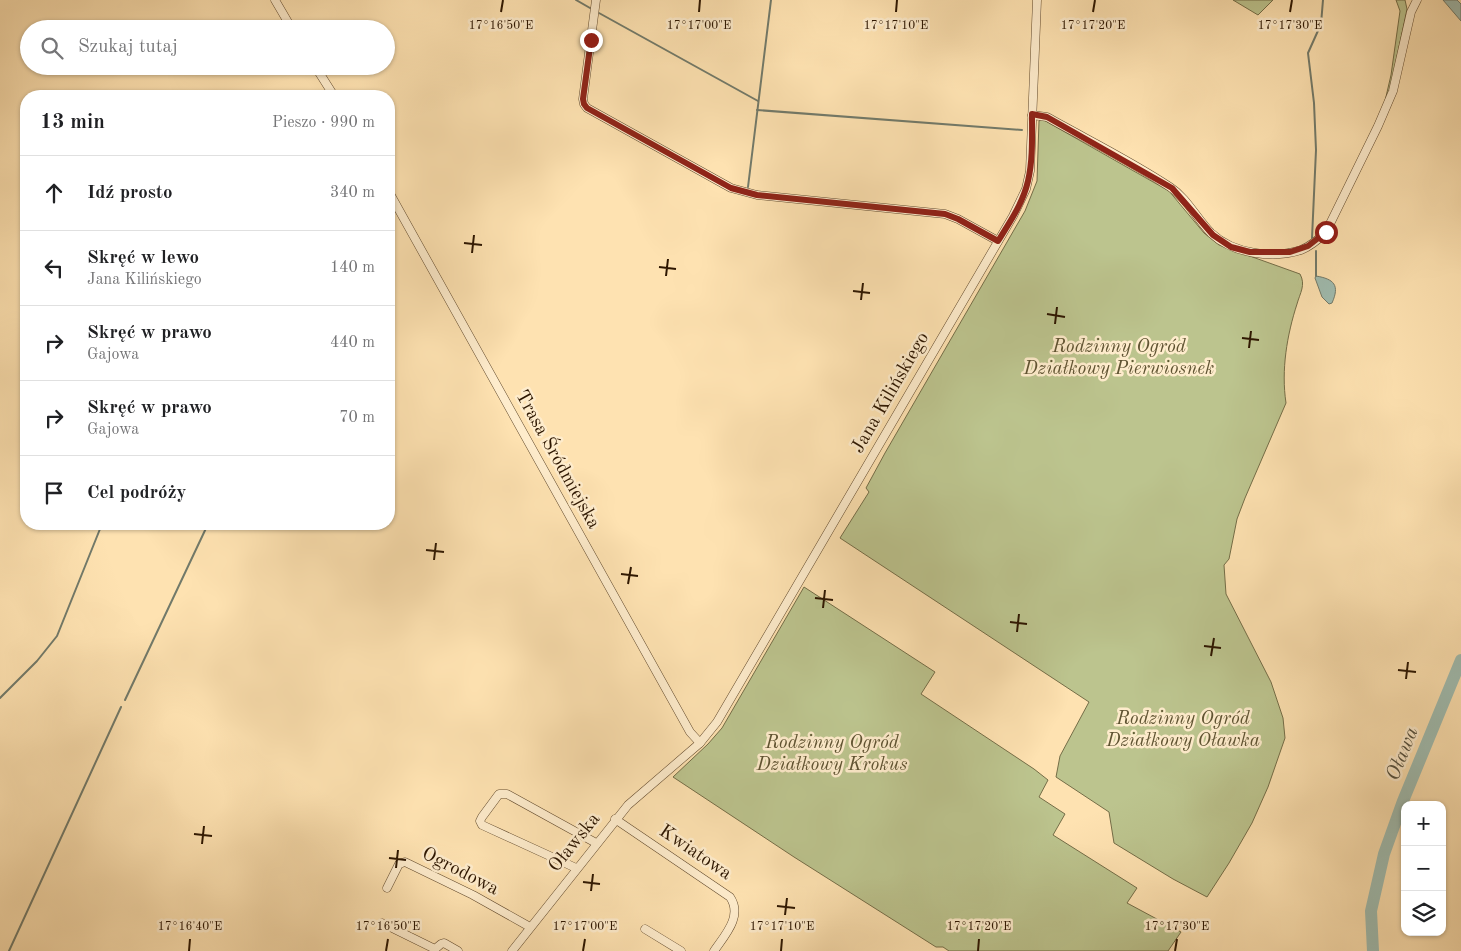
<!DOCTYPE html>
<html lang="pl">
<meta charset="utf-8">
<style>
:root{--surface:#fff;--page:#f2f2f2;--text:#202124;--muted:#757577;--line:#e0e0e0}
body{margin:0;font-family:"Old Standard TT",serif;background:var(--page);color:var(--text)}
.controls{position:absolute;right:15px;bottom:15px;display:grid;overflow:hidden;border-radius:10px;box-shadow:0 1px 4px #0004}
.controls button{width:45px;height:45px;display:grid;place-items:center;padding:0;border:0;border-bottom:1px solid var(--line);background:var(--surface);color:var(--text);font:25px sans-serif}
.stop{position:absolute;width:15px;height:15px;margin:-11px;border:4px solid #8f2418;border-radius:50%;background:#fff}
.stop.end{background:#8f2418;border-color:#fff;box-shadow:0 1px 5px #0008}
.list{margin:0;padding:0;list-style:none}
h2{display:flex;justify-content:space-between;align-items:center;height:65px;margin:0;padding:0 20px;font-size:21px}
h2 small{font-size:16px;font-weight:400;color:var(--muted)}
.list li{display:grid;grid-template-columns:32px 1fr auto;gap:15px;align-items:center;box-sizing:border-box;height:75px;padding:0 20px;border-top:1px solid var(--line)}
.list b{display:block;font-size:19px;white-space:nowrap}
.list p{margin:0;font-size:16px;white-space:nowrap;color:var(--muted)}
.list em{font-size:16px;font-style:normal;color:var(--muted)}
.icon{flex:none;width:28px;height:28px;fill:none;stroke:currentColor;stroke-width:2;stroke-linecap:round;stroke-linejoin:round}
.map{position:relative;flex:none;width:1461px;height:951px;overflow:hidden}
.search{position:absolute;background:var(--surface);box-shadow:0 1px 4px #0004;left:20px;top:20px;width:375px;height:55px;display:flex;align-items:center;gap:12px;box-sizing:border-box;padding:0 18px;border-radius:28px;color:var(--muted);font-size:19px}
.panel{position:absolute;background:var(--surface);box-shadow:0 1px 4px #0004;left:20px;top:90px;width:375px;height:440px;border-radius:20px}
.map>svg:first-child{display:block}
.green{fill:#bcc48e;stroke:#746d47}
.water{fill:#a0bdb1;stroke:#727a6a}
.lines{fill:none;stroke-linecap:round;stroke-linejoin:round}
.stream{stroke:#727a6a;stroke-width:2}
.river{stroke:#a0bdb1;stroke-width:12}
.minor-casing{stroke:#61492c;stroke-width:9}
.minor{stroke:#feeccc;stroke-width:8}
.route{stroke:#8f2418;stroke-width:6}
.ticks{fill:none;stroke:#2d1600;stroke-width:2}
.labels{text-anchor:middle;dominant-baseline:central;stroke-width:5;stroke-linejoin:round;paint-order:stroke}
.park-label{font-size:19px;font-style:italic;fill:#5f5332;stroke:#feeccc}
.street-label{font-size:19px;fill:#2d1600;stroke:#feeccc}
.water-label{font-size:20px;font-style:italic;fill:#55503e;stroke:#feeccc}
.ticks-label{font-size:12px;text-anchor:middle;fill:#2d1600;stroke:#feeccc;stroke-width:5;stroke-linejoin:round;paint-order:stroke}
</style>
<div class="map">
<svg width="1461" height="951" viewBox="0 0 1461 951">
<rect width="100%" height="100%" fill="#fee2b1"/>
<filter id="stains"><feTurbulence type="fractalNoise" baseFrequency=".004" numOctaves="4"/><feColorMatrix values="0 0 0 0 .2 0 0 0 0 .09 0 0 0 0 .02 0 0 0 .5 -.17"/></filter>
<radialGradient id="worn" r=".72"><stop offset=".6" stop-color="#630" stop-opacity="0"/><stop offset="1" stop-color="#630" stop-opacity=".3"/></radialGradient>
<g class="green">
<polygon points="1233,0 1273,0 1258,15"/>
<polygon points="1396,0 1405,0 1407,9 1390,90 1385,101 1391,75 1400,11"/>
<path d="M1042 119 1169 191 1204 233 1219 245 1300 274C1306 285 1300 293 1297 304 1287 335 1281 370 1286 403L1245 498 1237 519 1229 559 1224 565 1226 594 1271 682 1283 718 1285 738 1268 787 1252 823 1229 863 1207 897 1173 879 1114 843 1109 812 1056 777 1060 756 1089 702 840 538 869 492 866 488 885 453 1025 211 1037 181 1039 121Z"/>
<polygon points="804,587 935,672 921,694 1034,769 1048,780 1039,797 1065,814 1053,835 1137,888 1127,903 1181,932 1168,951 949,951 943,947 936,947 794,857 673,777 708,744 722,728"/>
</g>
<g class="water">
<polygon points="1443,0 1457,0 1461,4 1461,21"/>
<path d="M1316 276C1334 279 1340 285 1332 303L1329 304 1322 297 1315 278Z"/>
</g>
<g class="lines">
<g class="stream">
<polyline points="576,0 590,8"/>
<polyline points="599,13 758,101"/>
<polyline points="757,110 1022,130"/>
<polyline points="748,187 771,0"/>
<polyline points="1312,238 1316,150 1314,103 1308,53 1321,24 1323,0"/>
<polyline points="1316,251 1316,276"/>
<polyline points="0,698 37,661 57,636 102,524"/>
<polyline points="125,700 208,524"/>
<polyline points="9,951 121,707"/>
</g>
<polyline class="river" points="1373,951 1371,911 1384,854 1403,801 1461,660"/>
<defs>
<g id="minor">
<polyline points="275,0 292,29"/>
<polyline points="596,0 583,99 584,104 587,108 731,188 757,195 945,214 958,219 998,241"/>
<polyline points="315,66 334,96"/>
<path d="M1032 115 1047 117C1088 140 1131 161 1170 187 1187 198 1197 219 1211 233 1233 254 1273 259 1301 250 1311 246 1319 239 1326 232L1378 126 1393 91 1411 12 1417 0"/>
<polyline points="389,192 690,732 700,743"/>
<path d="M615 819 730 897C743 916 725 935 714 951"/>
<polyline points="576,868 482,825 480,821 482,817 499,794 507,794 596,843"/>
<polyline points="387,888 399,864 405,862 473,895 530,927"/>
<polyline points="382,923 435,949 441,944 444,943 458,951"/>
<polyline points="645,929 681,951"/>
<polyline points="512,951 628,805 700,743 717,722 1013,216 1026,189 1030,171 1037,0"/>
</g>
</defs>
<use href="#minor" class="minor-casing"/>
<use href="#minor" class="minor"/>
</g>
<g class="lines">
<path class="route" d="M591 40 583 99 584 104 587 108 731 188 757 195 945 214 958 219 998 241C1010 222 1023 203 1028 181 1033 160 1032 136 1032 114L1047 117 1172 188 1213 235 1231 247 1250 252H1290L1308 246 1326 232"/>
</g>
<path class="ticks" d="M501 12 503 0M699 12 700 0M896 12 897 0M1093 12 1095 0M1290 12 1292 0M464 243 482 245M472 253 474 235M659 267 676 269M666 276 668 259M853 291 870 293M861 300 863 283M1047 314 1065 317M1055 324 1057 307M1242 338 1259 340M1249 348 1251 331M426 550 444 552M434 560 436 543M621 574 638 576M628 584 631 567M815 598 833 600M823 608 825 590M1010 622 1027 624M1017 632 1019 614M1204 646 1221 648M1211 656 1214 638M1398 670 1416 672M1406 679 1408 662M194 834 212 836M202 844 204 826M389 858 406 860M396 868 398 850M583 882 600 884M591 891 593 874M777 906 795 908M785 915 787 898M189 951 190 939M386 951 388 939M583 951 585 939M781 951 782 939M978 951 979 939M1175 951 1177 939"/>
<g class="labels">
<g class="park-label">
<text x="1119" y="347">Rodzinny Ogród<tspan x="1119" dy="22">Działkowy Pierwiosnek</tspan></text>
<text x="1183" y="719">Rodzinny Ogród<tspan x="1183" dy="22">Działkowy Oławka</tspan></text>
<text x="832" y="743">Rodzinny Ogród<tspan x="832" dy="22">Działkowy Krokus</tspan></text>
</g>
<g class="street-label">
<text transform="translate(891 393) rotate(-60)">Jana Kilińskiego</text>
<text transform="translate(557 460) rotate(61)">Trasa Śródmiejska</text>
<text transform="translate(575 843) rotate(-51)">Oławska</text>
<text transform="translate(695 853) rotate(34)">Kwiatowa</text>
<text transform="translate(460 872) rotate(27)">Ogrodowa</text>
</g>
<g class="water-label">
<text transform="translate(1403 754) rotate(-68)">Oława</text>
</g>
</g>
<g class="ticks-label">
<text x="501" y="29">17°16'50"E</text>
<text x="699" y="29">17°17'00"E</text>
<text x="896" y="29">17°17'10"E</text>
<text x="1093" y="29">17°17'20"E</text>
<text x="1290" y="29">17°17'30"E</text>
<text x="190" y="930">17°16'40"E</text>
<text x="388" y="930">17°16'50"E</text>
<text x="585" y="930">17°17'00"E</text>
<text x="782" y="930">17°17'10"E</text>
<text x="979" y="930">17°17'20"E</text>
<text x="1177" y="930">17°17'30"E</text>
</g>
<rect width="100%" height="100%" filter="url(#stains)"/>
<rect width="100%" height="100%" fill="url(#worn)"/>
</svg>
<div class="controls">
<button>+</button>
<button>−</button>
<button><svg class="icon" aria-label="layers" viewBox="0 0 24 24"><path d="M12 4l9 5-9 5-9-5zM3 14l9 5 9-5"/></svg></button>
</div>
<div class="stop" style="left:1326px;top:232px"></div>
<div class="stop end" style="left:591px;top:40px"></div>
<div class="search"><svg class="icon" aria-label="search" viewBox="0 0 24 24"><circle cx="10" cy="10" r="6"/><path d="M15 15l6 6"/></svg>Szukaj tutaj</div>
<section class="panel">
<h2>13 min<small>Pieszo · 990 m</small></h2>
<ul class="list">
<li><svg class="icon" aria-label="ahead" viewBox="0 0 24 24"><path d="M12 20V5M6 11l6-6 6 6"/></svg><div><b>Idź prosto</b></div><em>340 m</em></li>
<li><svg class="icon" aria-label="left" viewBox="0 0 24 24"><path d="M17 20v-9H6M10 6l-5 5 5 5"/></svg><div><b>Skręć w lewo</b><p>Jana Kilińskiego</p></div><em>140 m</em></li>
<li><svg class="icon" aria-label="right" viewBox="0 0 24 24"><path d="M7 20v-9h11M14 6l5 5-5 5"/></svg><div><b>Skręć w prawo</b><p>Gajowa</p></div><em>440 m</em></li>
<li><svg class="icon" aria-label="right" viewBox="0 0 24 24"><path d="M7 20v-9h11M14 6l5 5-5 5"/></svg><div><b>Skręć w prawo</b><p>Gajowa</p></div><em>70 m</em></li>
<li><svg class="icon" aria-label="arrive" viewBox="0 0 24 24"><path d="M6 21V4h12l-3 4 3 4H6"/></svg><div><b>Cel podróży</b></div></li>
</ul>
</section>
</div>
